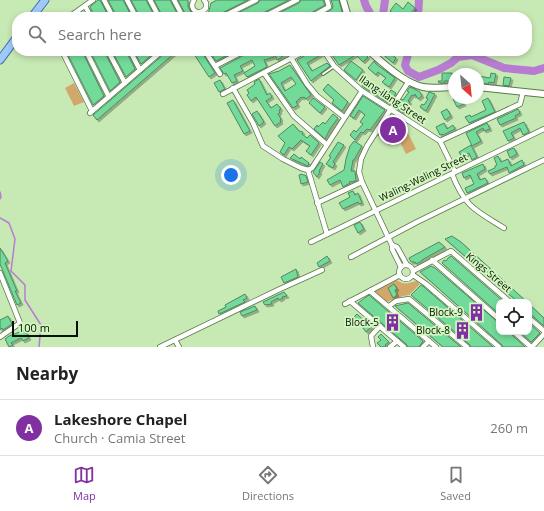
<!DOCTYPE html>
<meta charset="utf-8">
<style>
:root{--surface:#fff;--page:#f6f6f6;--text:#222;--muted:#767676;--line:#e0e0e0;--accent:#8030a0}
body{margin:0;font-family:"Open Sans",sans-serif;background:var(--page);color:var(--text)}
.controls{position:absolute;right:12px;bottom:12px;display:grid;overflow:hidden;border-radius:8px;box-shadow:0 2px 6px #0003}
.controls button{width:36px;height:36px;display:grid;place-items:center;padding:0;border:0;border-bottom:1px solid var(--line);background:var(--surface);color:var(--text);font:20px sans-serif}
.compass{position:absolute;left:448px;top:68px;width:36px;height:36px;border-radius:50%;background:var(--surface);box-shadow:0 2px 6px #0003;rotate:153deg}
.scale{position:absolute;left:12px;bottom:10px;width:66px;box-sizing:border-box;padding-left:4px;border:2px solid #061102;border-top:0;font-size:11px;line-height:14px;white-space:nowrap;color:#061102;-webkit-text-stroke:3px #d4f6c1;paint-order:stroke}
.you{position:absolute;left:231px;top:175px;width:14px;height:14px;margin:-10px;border:3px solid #fff;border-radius:50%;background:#1a73e8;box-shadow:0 0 0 6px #1a73e833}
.badge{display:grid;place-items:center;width:26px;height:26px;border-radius:50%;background:var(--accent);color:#fff;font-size:13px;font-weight:700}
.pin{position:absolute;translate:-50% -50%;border:2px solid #fff;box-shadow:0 1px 4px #0006}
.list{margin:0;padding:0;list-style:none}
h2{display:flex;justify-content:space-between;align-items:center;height:52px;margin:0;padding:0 16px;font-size:17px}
h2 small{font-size:13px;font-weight:400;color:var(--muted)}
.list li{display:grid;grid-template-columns:26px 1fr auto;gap:12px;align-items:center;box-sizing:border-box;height:56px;padding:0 16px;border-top:1px solid var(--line)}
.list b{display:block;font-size:15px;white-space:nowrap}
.list p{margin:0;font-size:13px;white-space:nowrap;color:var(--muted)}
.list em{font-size:13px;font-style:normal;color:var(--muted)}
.icon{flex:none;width:22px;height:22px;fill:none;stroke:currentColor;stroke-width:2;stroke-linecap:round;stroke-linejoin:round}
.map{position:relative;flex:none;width:544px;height:347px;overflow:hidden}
.search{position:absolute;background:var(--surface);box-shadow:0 2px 6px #0003;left:12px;right:12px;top:12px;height:44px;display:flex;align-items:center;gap:10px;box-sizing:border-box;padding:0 14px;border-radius:16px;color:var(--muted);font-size:15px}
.sheet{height:108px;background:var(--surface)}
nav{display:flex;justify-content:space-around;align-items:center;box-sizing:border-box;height:56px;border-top:1px solid var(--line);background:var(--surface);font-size:11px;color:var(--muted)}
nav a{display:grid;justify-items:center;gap:2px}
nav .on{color:var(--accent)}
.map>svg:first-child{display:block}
.green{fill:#d3a76a}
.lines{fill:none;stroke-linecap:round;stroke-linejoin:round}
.stream{stroke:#b77cd2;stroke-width:1.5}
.river{stroke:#b77cd2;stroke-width:8}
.building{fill:#72db99;stroke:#518664;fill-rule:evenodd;filter:url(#shadow)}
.lane-casing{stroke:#5a7849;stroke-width:4}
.street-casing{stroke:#5a7849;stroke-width:6}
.secondary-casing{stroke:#5a7849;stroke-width:8}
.primary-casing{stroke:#4071a3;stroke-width:9}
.lane{stroke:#fff;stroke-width:2}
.street{stroke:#fff;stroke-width:4.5}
.secondary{stroke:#fff;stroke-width:6}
.primary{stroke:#a0c9fb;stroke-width:7}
.labels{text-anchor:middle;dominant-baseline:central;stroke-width:3.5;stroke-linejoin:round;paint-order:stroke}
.street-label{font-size:10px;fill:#061102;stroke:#d4f6c1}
.poi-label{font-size:10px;fill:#061102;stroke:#d4f6c1;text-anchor:end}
</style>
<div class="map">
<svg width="544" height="347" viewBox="0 0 544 347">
<defs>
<filter id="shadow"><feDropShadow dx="2" dy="2" stdDeviation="0" flood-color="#0004"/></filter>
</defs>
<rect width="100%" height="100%" fill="#c7e9b4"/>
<g class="green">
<polygon points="74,83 84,102 74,106 65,88"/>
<polygon points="408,133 416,149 406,154 398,138"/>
<path d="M396 280C405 285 406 284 416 281L420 284 409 295 403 296 386 302 375 292 376 290Z"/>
</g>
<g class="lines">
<g class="stream">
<polyline points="0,192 1,197 0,199"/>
<polyline points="0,218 9,223 15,239 11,271 25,285 25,300 41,325 39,347"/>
</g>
<g class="river">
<polyline points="364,0 366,6 372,17"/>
<polyline points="382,17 383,15 385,0"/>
<polyline points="418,17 419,0"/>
<polyline points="409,51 405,65 408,71 419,77 438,70 451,63 458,57 472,55 504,68 534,71 544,68"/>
</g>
</g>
<g class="building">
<polygon points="98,0 100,0 109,17 95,17 90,7"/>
<polygon points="108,0 123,0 132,17 117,17"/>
<polygon points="131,0 146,0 155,17 140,17"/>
<polygon points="154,0 170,0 179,17 163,17"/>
<polygon points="178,0 188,0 188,7 192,14 190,17 187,17"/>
<polygon points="217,0 248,0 220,14 218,17 203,17 209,11 211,3"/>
<polygon points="260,0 289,0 261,14 259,17 230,17 258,3"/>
<polygon points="301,0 323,0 325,5 309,14 307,17 271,17 299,3"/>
<polygon points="331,0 339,0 342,12 339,13 341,17 319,17 332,9 333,6"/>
<polygon points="408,2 415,8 411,13 413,15 411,17 407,17 404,14 402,17 399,17 390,11 396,3 403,9"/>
<polygon points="66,51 82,51 104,96 93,105"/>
<polygon points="90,51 104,51 120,82 110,91"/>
<polygon points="112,51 126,51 135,69 126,77"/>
<polygon points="134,51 156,51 141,64"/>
<polygon points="166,51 177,51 97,120 93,115 164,54"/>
<polygon points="192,51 201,51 215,73 209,77"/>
<polygon points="209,51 236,51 216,61"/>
<polygon points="248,51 272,51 274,57 264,60 267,67 247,77 244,73 255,66 252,60 240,66 243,71 234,75 237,81 232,83 226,73 224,74 220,68 246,54"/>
<polygon points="282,51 292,51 281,57 281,58 277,60 275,55"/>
<polygon points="313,51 320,51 322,54 307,63 312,71 327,63 330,66 311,81 297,60"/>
<polygon points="339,51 362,51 368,57 363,62 356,55 357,54 339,65 332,55"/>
<polygon points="379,51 388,51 396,58 393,63"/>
<polygon points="351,61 363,70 356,80 344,70"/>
<polygon points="374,61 376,64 395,78 389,87 382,82 386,78 378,72 376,75 368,68"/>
<path d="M290 65 311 95 306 99 304 97 302 98 301 97 296 102 298 105 293 108 269 74 279 71ZM291 77 296 84 285 91 281 83Z"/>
<polygon points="442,73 452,73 453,81 444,81 444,83 439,83 438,81 442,81"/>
<polygon points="491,73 496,74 494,83 489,82 488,84 478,83 478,76 490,78"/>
<polygon points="504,77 511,78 509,86 503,85"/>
<polygon points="259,79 267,95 270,93 272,97 266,101 271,108 277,104 281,109 279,110 280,112 278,114 281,119 280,120 281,122 275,126 256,97 251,101 247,95 249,93 247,90 255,84 254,82"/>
<polygon points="220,80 225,89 219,92 214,83"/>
<polygon points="366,80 385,94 388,94 391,90 396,93 391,101 389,101 388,103 362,86"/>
<polygon points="328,84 348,102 342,111 332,103 334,100 323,90"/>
<polygon points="410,87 420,92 422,96 418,99 415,94 414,96 412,95 408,101 410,102 406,107 407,108 403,113 396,108 402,99 403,100 409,92 407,91"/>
<polygon points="429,92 435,94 426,111 420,107 422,104 424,105 428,99 426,98"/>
<polygon points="363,96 385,110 370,130 367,129 363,133 361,132 355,140 350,135 354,130 356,132 363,124 360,122 365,115 359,110 354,118 350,116"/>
<polygon points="313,98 325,107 320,113 309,103"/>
<polygon points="457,98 461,98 464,104 457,107 453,99 456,99"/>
<polygon points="488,98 495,112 469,123 465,117 470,115 471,117 486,110 482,101"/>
<polygon points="233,100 250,131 244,134 227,103"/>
<polygon points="447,109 451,116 445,120 441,112"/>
<polygon points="518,109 520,113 515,116 516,118 500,125 497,119"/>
<polygon points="257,111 264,122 259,126 252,114"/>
<polygon points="333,114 338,118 330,129 325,139 314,129 317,125 318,127 323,122 325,124"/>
<polygon points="524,122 529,132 523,135 520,128 511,133 514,138 508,141 503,131"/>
<polygon points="393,123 399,127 388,143 378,135 381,132 385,134"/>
<polygon points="444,123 447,129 453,125 455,129 443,135 442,134 440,135 436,127"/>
<polygon points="487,123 490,129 484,131 483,128 476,132 481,141 472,146 466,133"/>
<polygon points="293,124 299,131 303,132 302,134 307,138 310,135 319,143 311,155 306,151 310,146 301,140 292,149 289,147 284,155 280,152 285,143 278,136"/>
<polygon points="354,141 362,146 354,160 353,160 351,171 355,171 356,181 349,182 350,183 343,187 340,180 330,185 327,180 344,170 346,159 350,146"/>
<polygon points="338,142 344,145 333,162 335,164 333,168 326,164 331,157 329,156"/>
<polygon points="471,145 477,157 472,160 469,153 462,157 459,152"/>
<polygon points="514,148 517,154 510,158 507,151"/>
<polygon points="294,154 300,159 301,157 309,163 308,166 290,158"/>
<polygon points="498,156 501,162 508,159 511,166 522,160 524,165 509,173 507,167 490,174 488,171 495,168 495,166 497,165 494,158"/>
<polygon points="320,162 323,164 319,171 320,172 317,177 313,172"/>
<polygon points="483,164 485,169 477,174 480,180 485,178 488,183 467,193 465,188 474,184 470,175 464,178 462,173"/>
<polygon points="302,174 303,175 305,175 306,176 308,182 301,184 299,175"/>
<polygon points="353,191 355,195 358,193 362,203 359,204 358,202 343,209 339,203 350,197 348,193"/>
<polygon points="360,222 364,229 358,233 354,225"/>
<polygon points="452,236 461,242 527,302 518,302 445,239"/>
<polygon points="439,242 445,247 422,260 422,261 416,264 415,262 411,262 409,258"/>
<polygon points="0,248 8,261 5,263 17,291 15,291 21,303 17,305 0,264"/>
<polygon points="327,256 330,261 319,267 317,263"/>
<polygon points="451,256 504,302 499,302 499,314 442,263 444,260 446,261 448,258"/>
<polygon points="431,266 435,268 499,323 499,332 510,332 512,335 525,347 503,347 501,344 420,272"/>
<polygon points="296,269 298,277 284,283 281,277"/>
<polygon points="394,284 397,289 395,290 397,295 393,298 388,288"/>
<polygon points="421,285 424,287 493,347 471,347 469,344 411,295"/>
<polygon points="284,292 287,296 282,297 283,298 279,300 278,298 271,302 272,304 265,305 263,302"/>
<polygon points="245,294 247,298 243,300 245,302 219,314 218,311 226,307 225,305"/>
<polygon points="369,295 423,341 419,347 408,347 406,344 358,303"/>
<polygon points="408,303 461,347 443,347 395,306"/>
<polygon points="529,304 544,318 544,326 529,313"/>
<polygon points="255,306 257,310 242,316 240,312"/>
<polygon points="357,314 371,327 366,332 363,328 364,328 353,318"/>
<polygon points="8,316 12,324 3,330 2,328 0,330 0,320"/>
<polygon points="529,323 540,333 531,342 520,332 529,332"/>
<polygon points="25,330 29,338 23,341 21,338 11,343 13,345 9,347 5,339 9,336"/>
<polygon points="381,334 389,342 385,345 386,347 381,347 377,343 381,340 378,337"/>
</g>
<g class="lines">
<defs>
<polyline id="lane" points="323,74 333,67"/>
<g id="street">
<polyline points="104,0 113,17"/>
<polyline points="127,0 136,17"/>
<polyline points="150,0 159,17"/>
<polyline points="174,0 183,17"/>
<path d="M194 0C188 10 199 17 206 8V3L204 0"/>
<polyline points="85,6 91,17"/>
<polyline points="69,17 93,0"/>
<polyline points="222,17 256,0"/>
<polyline points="263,17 297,0"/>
<polyline points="311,17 329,7 327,0"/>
<polyline points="62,51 92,111"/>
<polyline points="86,51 109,97"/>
<polyline points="108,51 125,83"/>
<polyline points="130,51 140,70"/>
<polyline points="205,51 220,74"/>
<polyline points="324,51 334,66 362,91 440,141 455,172"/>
<polyline points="291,58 307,84 317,96 344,117"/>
<polyline points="215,66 244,51"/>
<polyline points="264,73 294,116 326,144"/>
<polyline points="233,88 253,123 263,146 283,159 301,168 308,170"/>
<polyline points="223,94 305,51"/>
<polyline points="90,113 162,51"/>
<polyline points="440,141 520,104 523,92"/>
<polyline points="308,170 312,168 362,91"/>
<polyline points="308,170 327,234"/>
<path d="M452 174C465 207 475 210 504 228"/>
<polyline points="317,203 362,182"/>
<polyline points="311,242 544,129"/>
<polyline points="392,245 397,247 407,265"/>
<polyline points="351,257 417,222 544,160"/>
<polyline points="432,260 499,319"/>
<circle cx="406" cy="272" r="7"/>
<polyline points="401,267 392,249 392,245 388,237 362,182 359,172 361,159 367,146 409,81"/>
<polyline points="413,271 451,251 510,302"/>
<polyline points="0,273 20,323 0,337"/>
<polyline points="413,275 426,284 499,347"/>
<polyline points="370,291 436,347"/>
<polyline points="350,301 404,347"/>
<polyline points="345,304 400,275"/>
<polyline points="389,306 396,301 409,299 467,347"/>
<polyline points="529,318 544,331"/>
<polyline points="514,332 531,347"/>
<polyline points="175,340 179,347"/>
<polyline points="160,347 280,289 322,270"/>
<polyline points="373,347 371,336 380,326"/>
<polyline points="390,347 397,341"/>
<polyline points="423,347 429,341"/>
<polyline points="532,347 544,334"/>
</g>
<g id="secondary">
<polyline points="343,0 348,17"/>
<path d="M369 51C383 63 404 83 423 87 433 89 444 87 454 87"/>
<polyline points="478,87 544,94"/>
</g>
<g id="primary">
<polyline points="32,17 45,0"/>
<polyline points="0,60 17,37"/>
</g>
</defs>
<use href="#lane" class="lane-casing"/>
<use href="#street" class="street-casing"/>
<use href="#secondary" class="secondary-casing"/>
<use href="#primary" class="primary-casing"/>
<use href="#lane" class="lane"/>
<use href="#street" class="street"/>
<use href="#secondary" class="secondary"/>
<use href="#primary" class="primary"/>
</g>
<defs>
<symbol id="building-bare" viewBox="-9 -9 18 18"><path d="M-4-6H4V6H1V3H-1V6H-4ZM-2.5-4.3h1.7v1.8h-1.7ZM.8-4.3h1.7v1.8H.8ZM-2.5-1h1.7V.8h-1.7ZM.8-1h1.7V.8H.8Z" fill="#8030a0" stroke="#d4f6c1" stroke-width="2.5" paint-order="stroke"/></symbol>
</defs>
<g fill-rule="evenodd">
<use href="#building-bare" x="464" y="300" width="25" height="25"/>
<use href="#building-bare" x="380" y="310" width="25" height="25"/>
<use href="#building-bare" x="450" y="318" width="25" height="25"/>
</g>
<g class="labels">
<g class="street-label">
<text transform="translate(393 99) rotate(34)">Ilang-ilang Street</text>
<text transform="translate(423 177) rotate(-26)">Waling-Waling Street</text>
<text transform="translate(489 272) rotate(40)">Kings Street</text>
</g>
<g class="poi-label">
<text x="463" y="312">Block-9</text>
<text x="379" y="322">Block-5</text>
<text x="450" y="330">Block-8</text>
</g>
</g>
</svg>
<div class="controls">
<button><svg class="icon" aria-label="locate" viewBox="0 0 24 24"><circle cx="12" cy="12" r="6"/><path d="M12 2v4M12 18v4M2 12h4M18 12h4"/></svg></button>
</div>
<svg class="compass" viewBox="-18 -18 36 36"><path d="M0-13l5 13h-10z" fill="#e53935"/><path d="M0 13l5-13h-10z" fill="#767676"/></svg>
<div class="scale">100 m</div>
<div class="you"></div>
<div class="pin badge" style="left:393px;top:130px">A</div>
<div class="search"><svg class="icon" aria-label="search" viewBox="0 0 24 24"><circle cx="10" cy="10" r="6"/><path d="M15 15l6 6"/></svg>Search here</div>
</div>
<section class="sheet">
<h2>Nearby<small></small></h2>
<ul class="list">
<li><span class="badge">A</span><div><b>Lakeshore Chapel</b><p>Church · Camia Street</p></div><em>260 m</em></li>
</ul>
</section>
<nav>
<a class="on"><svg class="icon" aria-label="map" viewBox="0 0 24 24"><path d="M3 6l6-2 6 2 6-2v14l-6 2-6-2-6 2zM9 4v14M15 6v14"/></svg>Map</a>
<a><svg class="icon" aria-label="directions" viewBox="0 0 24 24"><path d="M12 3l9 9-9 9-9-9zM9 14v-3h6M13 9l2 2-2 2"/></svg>Directions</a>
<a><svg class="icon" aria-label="saved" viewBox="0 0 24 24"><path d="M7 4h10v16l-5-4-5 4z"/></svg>Saved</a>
</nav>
